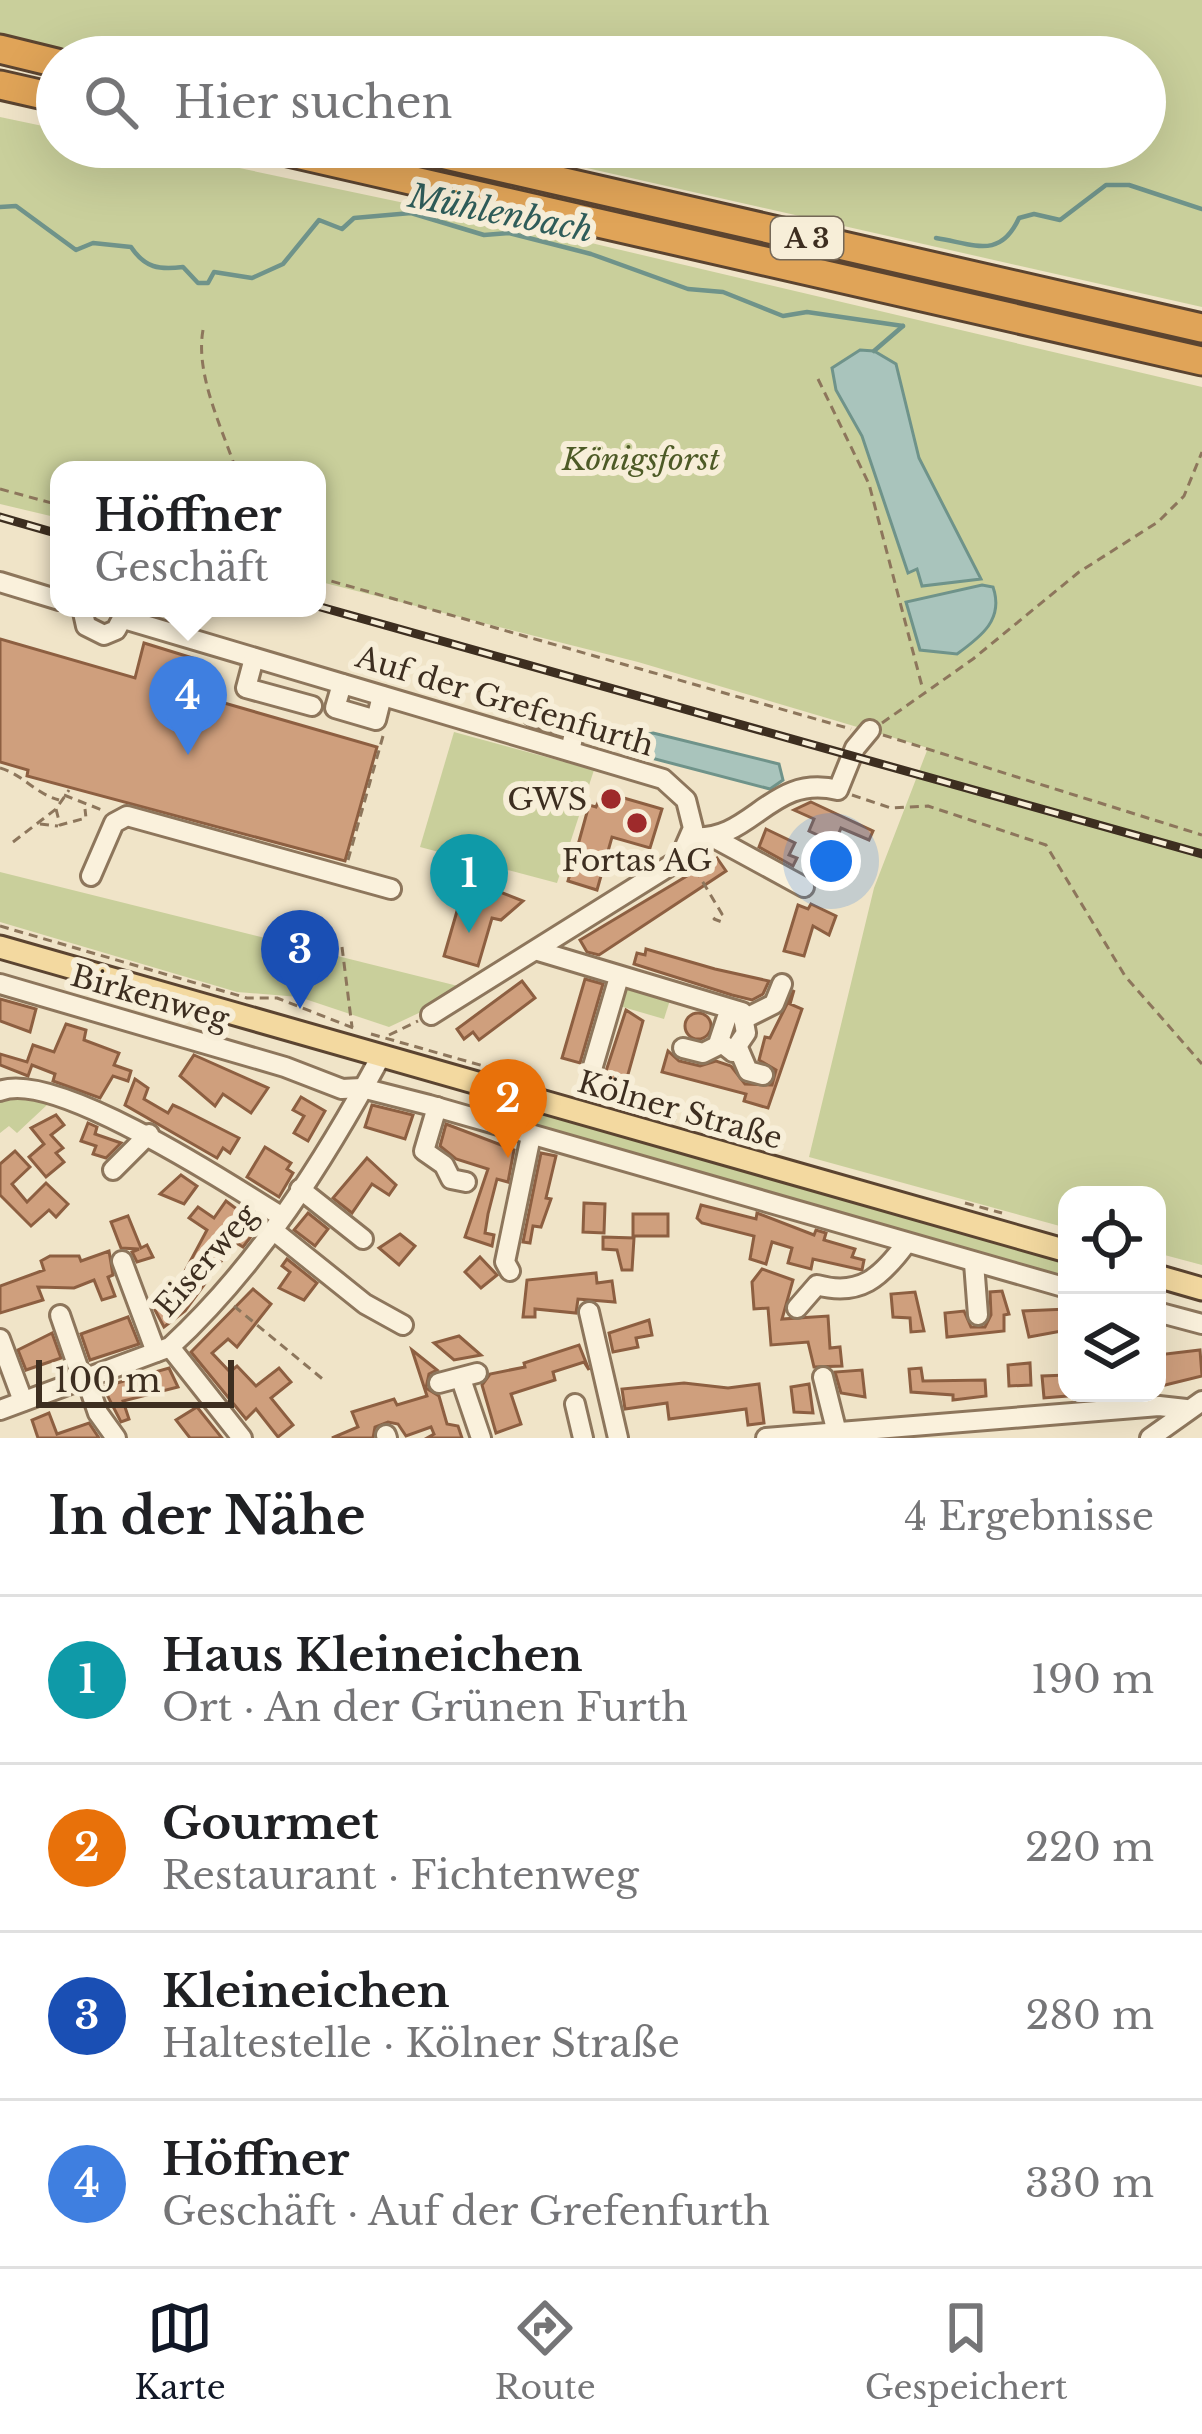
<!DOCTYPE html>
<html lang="de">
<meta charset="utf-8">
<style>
:root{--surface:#fff;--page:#f2f2f2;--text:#202124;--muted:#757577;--line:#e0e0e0;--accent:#111827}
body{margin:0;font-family:"Libre Baskerville",serif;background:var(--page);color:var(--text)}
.controls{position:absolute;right:36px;bottom:36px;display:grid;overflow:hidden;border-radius:24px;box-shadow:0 12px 48px #0002}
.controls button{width:108px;height:108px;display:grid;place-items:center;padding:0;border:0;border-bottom:3px solid var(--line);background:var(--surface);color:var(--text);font:60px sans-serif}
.scale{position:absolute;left:36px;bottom:30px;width:198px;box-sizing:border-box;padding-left:12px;border:6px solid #3d2e20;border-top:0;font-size:33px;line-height:42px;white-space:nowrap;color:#3d2e20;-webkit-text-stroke:9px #f7eed8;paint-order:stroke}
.you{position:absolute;left:831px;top:861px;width:42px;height:42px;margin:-30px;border:9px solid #fff;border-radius:50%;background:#1a73e8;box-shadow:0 0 0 18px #1a73e833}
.badge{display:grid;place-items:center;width:78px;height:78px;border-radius:50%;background:var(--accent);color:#fff;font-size:39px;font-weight:700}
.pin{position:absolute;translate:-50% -99px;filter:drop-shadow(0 3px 6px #0008)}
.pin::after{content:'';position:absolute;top:63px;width:42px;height:36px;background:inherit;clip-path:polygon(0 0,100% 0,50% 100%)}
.popup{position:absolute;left:50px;top:461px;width:276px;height:156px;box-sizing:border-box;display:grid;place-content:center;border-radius:24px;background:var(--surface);filter:drop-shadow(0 3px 9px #0005);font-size:39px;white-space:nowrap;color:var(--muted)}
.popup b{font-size:45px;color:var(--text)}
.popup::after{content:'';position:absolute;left:50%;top:100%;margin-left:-24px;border:24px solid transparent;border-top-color:var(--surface)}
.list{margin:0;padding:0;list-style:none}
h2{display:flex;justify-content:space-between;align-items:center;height:156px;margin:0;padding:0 48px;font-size:51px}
h2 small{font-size:39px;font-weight:400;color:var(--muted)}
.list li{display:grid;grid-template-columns:78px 1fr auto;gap:36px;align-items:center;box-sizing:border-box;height:168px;padding:0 48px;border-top:3px solid var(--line)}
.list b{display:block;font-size:45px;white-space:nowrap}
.list p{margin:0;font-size:39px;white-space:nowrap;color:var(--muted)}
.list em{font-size:39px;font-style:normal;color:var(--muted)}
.icon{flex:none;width:66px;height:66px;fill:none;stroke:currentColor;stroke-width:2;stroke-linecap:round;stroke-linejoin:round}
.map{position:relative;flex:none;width:1202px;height:1438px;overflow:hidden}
.search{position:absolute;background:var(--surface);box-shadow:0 12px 48px #0002;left:36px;right:36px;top:36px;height:132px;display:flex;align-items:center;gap:30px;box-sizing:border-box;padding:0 42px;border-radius:66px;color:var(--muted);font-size:45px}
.sheet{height:828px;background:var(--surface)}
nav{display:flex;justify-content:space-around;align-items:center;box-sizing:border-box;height:168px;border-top:3px solid var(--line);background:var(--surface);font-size:33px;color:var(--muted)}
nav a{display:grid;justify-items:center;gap:6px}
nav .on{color:var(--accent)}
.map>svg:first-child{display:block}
.green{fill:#c9cf9b;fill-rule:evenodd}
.water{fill:#a9c4bc;stroke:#6f938a;stroke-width:3}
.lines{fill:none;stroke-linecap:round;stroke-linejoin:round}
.stream{stroke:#6f938a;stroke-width:4.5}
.building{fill:#cf9f7d;stroke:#8d5f41;stroke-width:3}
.minor-casing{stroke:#8d765c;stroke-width:24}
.major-casing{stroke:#5b4430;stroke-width:27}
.highway-casing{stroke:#5b4430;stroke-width:33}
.path{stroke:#8d765c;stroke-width:3;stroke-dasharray:9 6;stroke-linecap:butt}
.minor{stroke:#faf1dc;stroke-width:18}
.major{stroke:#f3d9a0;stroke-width:21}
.highway{stroke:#e0a458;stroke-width:27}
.rail-casing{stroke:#3d2e20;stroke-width:9}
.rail{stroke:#f7eed8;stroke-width:4.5;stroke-dasharray:14;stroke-linecap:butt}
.poi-dot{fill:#9e2a2b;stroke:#f7eed8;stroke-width:4.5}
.labels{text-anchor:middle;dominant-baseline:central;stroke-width:12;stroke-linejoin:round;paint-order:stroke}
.shield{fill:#f7eed8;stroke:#756857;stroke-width:3}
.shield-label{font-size:27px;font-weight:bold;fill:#3d2e20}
.park-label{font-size:30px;font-style:italic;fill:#4d5a26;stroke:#f7eed8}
.street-label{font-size:30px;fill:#3d2e20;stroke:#f7eed8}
.poi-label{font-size:30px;fill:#3d2e20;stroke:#f7eed8;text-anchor:end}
.water-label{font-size:33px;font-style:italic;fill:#2f5d5a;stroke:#f7eed8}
</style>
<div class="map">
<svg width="1202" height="1438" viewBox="0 0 1202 1438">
<rect width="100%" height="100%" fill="#f0e4c8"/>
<g class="green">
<polygon points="0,0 1202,0 1202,307 494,147 1145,147 1145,57 95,57 0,35"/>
<path d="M0 117 57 129V147H140L570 238 1202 387V1265L1157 1253V1195H1067V1228L809 1157 874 888 928 748 638 662 317 581V470H59V518L0 504ZM896 365 919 458 980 578 918 568 907 573 862 436 836 390Z"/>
<polygon points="454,732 594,770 557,883 420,847"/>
<polygon points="0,872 470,989 389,1027 299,997 237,992 0,922"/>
<polygon points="625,987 670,1000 664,1019 616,1005"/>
<polygon points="13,1096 48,1104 17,1133 9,1126 0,1133 0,1101"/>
<polygon points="502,1102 1067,1258 1067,1279 533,1125 535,1116 501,1106"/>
</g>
<g class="water">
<polygon points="860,350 874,351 896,364 919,458 981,579 922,586 917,569 908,573 862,436 836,390 832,368"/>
<path d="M982 585 993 587C1004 619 982 636 957 654L920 650 906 602Z"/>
<polygon points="653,733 779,764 783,780 770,789 636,754 644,735"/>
</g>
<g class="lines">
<g class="stream">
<path d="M0 207 16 206 76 250 93 243 131 247C145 268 159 270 183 267L198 283H208L214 272 252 278 283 264 319 220 342 229 354 218 411 213 484 235 509 233 591 254 688 289 723 292 783 316 807 312 903 326"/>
<path d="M936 238C974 244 1000 260 1019 218L1034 214 1060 220 1106 185H1129L1202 209"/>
<polyline points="874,351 903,326"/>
</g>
</g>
<g class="building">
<polygon points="0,639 135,678 144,643 196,659 186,692 377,747 345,861 27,776 28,770 0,762"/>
<polygon points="603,792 662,809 650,848 612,837 597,890 568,881 589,805 596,807"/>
<polygon points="811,802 873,831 869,840 841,828 835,843 809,831 814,819 794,810"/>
<polygon points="766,829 795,843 789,855 797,858 793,866 759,847"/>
<polygon points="717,858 726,871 599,955 587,952 580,940"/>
<polygon points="464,887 493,896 495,890 523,901 501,920 492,918 478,966 444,956"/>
<polygon points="811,904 836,916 829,935 813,926 804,956 784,951 798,905 808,909"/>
<polygon points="646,949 715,969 769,981 763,994 752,1000 732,995 634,964 637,953 645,955"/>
<polygon points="585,979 603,984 580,1063 562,1058"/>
<polygon points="522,981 535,998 479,1040 473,1032 464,1039 457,1029"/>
<polygon points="794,990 790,1004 802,1009 768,1108 744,1101 746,1094 662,1072 668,1051 679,1061 700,1066 716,1061 731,1066 745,1084 772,1085 776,1070 759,1060 765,1037 770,1038"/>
<polygon points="0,999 36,1009 30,1032 0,1021"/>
<polygon points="626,1010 643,1021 627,1078 619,1075 618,1081 606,1078 606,1071"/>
<circle cx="698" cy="1026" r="13"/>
<polygon points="66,1024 86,1030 84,1040 119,1053 114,1065 131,1071 128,1081 113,1076 100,1098 53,1081 55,1074 32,1065 28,1076 0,1065 0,1054 27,1062 33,1045 54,1052"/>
<polygon points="194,1055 268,1088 251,1113 223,1094 215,1106 180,1076"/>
<polygon points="135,1079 148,1088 144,1099 168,1113 173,1105 180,1108 239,1138 230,1153 223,1148 217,1158 125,1105"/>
<polygon points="301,1097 325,1111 308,1141 294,1133 304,1116 293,1110"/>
<polygon points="372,1105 413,1115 405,1139 365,1127"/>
<polygon points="56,1115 64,1125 51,1135 63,1148 56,1153 64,1162 46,1177 29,1157 44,1144 31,1128"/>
<polygon points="88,1123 97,1127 95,1134 121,1143 106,1158 93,1154 96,1146 81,1141"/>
<polygon points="446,1124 514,1150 508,1182 497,1179 488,1214 485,1233 494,1235 492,1246 465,1237 488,1169 456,1159 440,1146"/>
<polygon points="265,1147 291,1163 287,1169 293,1173 279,1197 247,1177"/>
<polygon points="15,1151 30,1167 12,1184 27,1202 46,1183 68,1204 56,1217 49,1210 31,1226 0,1195 0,1164"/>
<polygon points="541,1153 556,1156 546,1198 551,1199 541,1227 533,1226 530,1243 523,1242"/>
<polygon points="367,1158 396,1185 389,1195 372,1184 352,1213 333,1198"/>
<polygon points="181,1175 197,1186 184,1204 160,1194"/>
<polygon points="226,1201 259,1226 243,1247 225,1236 225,1256 185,1311 164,1327 155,1310 161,1305 157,1300 177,1286 207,1230 189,1218 198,1207 214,1218"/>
<polygon points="584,1203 605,1204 604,1233 583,1232"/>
<polygon points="701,1205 756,1219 757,1213 814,1235 816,1230 826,1233 824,1240 855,1249 852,1257 864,1260 862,1270 813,1259 811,1269 788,1263 792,1248 772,1242 766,1264 750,1259 754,1236 702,1223 697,1218"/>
<polygon points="308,1213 328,1229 315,1246 294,1230"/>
<rect x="633" y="1214" width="35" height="22"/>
<polygon points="128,1216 141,1248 147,1245 153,1257 137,1262 132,1252 139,1249 121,1248 111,1222"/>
<polygon points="400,1234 415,1246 399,1265 379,1248"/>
<polygon points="603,1237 634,1238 632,1270 622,1270 617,1250 603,1249"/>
<polygon points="109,1251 113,1275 108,1277 115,1296 102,1300 94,1280 74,1288 38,1287 43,1300 0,1313 0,1286 44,1270 41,1261 50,1256 79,1256 81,1261"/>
<polygon points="480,1257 497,1275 481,1288 465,1272"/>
<polygon points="287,1259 317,1283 304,1300 279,1288 290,1272 282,1266"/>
<polygon points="762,1269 793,1280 782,1319 828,1316 830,1348 840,1347 842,1366 814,1367 808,1342 771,1345 768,1308 754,1309 752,1282"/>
<polygon points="596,1273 597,1283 612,1281 615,1302 578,1299 576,1313 535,1309 535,1317 523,1317 527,1280"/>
<polygon points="253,1289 271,1304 237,1347 228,1339 212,1353 230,1372 237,1366 256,1386 279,1368 291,1382 271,1398 293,1425 278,1437 256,1409 246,1419 191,1352"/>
<polygon points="1002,1291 1009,1314 1004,1315 1004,1331 947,1337 945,1313 964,1311 971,1327 985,1327 991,1315 990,1292"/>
<polygon points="915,1292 924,1331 911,1332 910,1318 893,1317 891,1294"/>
<polygon points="1067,1309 1067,1330 1029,1337 1023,1311"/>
<polygon points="128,1317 139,1344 90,1360 81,1334"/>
<polygon points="649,1320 652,1335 636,1338 638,1347 613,1352 609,1333"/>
<polygon points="52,1333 61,1358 26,1370 18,1350"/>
<polygon points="459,1336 481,1355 454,1360 434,1343"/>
<polygon points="579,1345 589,1370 584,1362 553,1372 555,1380 511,1394 521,1424 496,1433 482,1385 490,1374 525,1367 524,1363"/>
<polygon points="412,1350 437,1370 429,1374 426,1388 439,1396 447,1424 458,1426 462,1438 427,1438 434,1434 431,1427 406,1436 398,1424 388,1422 375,1427 373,1438 332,1438 358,1427 352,1412 394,1399 397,1405 427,1396"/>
<polygon points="1200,1350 1202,1376 1157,1387 1157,1355"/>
<polygon points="1030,1363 1031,1385 1009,1386 1008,1365"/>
<polygon points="169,1368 178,1387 123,1401 129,1419 121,1422 103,1387"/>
<polygon points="921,1368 923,1381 985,1380 986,1396 953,1400 953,1395 911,1392 909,1369"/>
<polygon points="862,1370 865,1397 841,1393 835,1372"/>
<polygon points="1067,1375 1067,1396 1044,1398 1042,1376"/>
<polygon points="684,1383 728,1388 759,1384 764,1423 748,1425 746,1409 669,1419 667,1403 625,1409 622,1389"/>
<polygon points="809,1384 813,1413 794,1412 791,1387"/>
<polygon points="197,1407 222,1438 190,1438 176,1420"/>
<polygon points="49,1413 57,1434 89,1423 99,1438 38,1438 32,1420"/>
</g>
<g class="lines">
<defs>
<g id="minor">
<polyline points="0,582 59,600"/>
<polyline points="82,608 86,626 104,635 116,630 125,613"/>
<polyline points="124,619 663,779 686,800 693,828 679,860 431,1015"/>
<polyline points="254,658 246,688 312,706"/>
<polyline points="342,684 335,708 376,720 382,696"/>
<polyline points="533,716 575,729 570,751"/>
<path d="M691 837C752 843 770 773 838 790L855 748 870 730"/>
<polyline points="716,839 804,887"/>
<polyline points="91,876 114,823 127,816 391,889"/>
<polyline points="538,951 742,1012 746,1033 733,1052 719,1041 729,1011"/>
<polyline points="0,984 285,1067 342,1089 362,1088 429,1105 1067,1288"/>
<polyline points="746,1018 774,1004 782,984"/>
<polyline points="683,1048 703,1053 719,1045"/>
<polyline points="739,1050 748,1071 763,1075"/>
<polyline points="593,1066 619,977"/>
<path d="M0 1091C54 1069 233 1186 282 1217"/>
<polyline points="437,1107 424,1151 444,1165 451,1179 466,1182"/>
<polyline points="113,1170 149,1134"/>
<polyline points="300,1189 363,1239"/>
<polyline points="274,1231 365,1304 403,1325"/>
<polyline points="122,1261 156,1352"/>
<polyline points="974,1263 978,1315"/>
<polyline points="510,1271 505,1262 531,1136"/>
<path d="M797 1308 817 1285C860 1297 881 1277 905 1245"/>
<polyline points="589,1312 618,1438"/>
<polyline points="1157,1312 1202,1324"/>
<polyline points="60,1315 82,1379"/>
<polyline points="0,1339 23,1401"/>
<polyline points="170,1347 242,1438"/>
<polyline points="823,1377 836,1429"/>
<polyline points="86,1378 98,1413 116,1438"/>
<polyline points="461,1379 481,1438"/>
<polyline points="439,1383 477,1373"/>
<polyline points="575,1404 583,1438"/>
<path d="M0 1410 170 1347C258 1266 325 1160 381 1056"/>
<polyline points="386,1435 387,1438"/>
<polyline points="766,1438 1159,1406 1186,1409"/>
<polyline points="1150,1438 1202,1401"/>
</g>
<g id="major">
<polyline points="0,947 1067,1251"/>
<polyline points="1157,1276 1202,1289"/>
</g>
<g id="highway">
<polyline points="0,49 57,63"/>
<polyline points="0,85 57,98"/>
<polyline points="266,147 1202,361"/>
<polyline points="411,147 1202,328"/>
</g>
</defs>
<use href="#minor" class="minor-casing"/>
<use href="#major" class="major-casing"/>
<use href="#highway" class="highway-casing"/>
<g class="path">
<path d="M203 330C195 374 222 428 236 470"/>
<polyline points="818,379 869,484 923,690"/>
<polyline points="0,489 59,505"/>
<polyline points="317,577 851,729"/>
<polyline points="882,723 973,659 1079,572 1158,522 1184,496 1202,452"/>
<polyline points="883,735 1202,835"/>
<path d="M0 768C24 775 34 793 59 800"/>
<polyline points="64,795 102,810"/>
<polyline points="852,795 891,808 928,806 1046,845 1125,976 1202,1064"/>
<polyline points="56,809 60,825 86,818 85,809"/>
<polyline points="40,824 58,826"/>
<polyline points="13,842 56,809 69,790"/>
<polyline points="348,860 383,736"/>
<polyline points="695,869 722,914 714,919 722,922"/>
<polyline points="0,926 247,998 277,998 356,1029"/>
<polyline points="342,947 352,1027"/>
<polyline points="371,1034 540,1082"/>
<polyline points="389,1035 418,1021"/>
<polyline points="653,1114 754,1143"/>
<polyline points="965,1203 1002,1213"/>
<polyline points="234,1306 325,1381"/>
</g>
<use href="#minor" class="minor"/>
<use href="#major" class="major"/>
<use href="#highway" class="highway"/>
<defs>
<g id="rail">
<polyline points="0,517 59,534"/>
<polyline points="317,606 1202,854"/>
</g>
</defs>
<use href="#rail" class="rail-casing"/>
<use href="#rail" class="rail"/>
</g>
<g class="poi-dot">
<circle cx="611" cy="799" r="12"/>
<circle cx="637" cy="823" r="12"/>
</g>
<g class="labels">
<rect class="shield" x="771" y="217" width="72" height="42" rx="9"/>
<g class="shield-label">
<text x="807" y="238">A 3</text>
</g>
<g class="park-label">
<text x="641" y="459">Königsforst</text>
</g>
<g class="street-label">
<text transform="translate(505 701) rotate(17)">Auf der Grefenfurth</text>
<text transform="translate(150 997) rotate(16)">Birkenweg</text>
<text transform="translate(680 1110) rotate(16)">Kölner Straße</text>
<text transform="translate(206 1260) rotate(-49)">Eiserweg</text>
</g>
<g class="poi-label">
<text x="587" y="799">GWS</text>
<text x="637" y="860" text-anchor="middle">Fortas AG</text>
</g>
<g class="water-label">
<text transform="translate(501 213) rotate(11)">Mühlenbach</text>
</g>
</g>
</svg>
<div class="controls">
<button><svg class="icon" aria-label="locate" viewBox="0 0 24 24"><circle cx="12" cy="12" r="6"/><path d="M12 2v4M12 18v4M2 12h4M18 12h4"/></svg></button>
<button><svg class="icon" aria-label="layers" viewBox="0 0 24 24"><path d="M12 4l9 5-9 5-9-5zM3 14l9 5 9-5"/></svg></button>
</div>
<div class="scale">100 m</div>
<div class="you"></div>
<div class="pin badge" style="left:469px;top:933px;background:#0f9aa8">1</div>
<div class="pin badge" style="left:508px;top:1158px;background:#e8710a">2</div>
<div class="pin badge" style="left:300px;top:1009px;background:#1a4fb4">3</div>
<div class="pin badge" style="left:188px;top:755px;background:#3f7fe0">4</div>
<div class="popup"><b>Höffner</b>Geschäft</div>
<div class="search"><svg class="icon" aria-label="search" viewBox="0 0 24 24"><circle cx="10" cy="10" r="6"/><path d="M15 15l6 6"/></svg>Hier suchen</div>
</div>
<section class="sheet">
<h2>In der Nähe<small>4 Ergebnisse</small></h2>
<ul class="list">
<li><span class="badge" style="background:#0f9aa8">1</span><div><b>Haus Kleineichen</b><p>Ort · An der Grünen Furth</p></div><em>190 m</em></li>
<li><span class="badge" style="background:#e8710a">2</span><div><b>Gourmet</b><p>Restaurant · Fichtenweg</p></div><em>220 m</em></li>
<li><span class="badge" style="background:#1a4fb4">3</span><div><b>Kleineichen</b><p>Haltestelle · Kölner Straße</p></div><em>280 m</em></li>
<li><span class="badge" style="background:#3f7fe0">4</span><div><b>Höffner</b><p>Geschäft · Auf der Grefenfurth</p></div><em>330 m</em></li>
</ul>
</section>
<nav>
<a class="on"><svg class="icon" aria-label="map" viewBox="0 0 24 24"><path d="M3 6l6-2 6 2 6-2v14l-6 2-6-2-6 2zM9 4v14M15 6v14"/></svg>Karte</a>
<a><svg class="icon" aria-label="directions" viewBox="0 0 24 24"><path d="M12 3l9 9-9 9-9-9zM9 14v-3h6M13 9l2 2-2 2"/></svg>Route</a>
<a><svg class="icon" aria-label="saved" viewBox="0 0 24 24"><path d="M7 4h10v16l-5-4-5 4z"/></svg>Gespeichert</a>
</nav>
